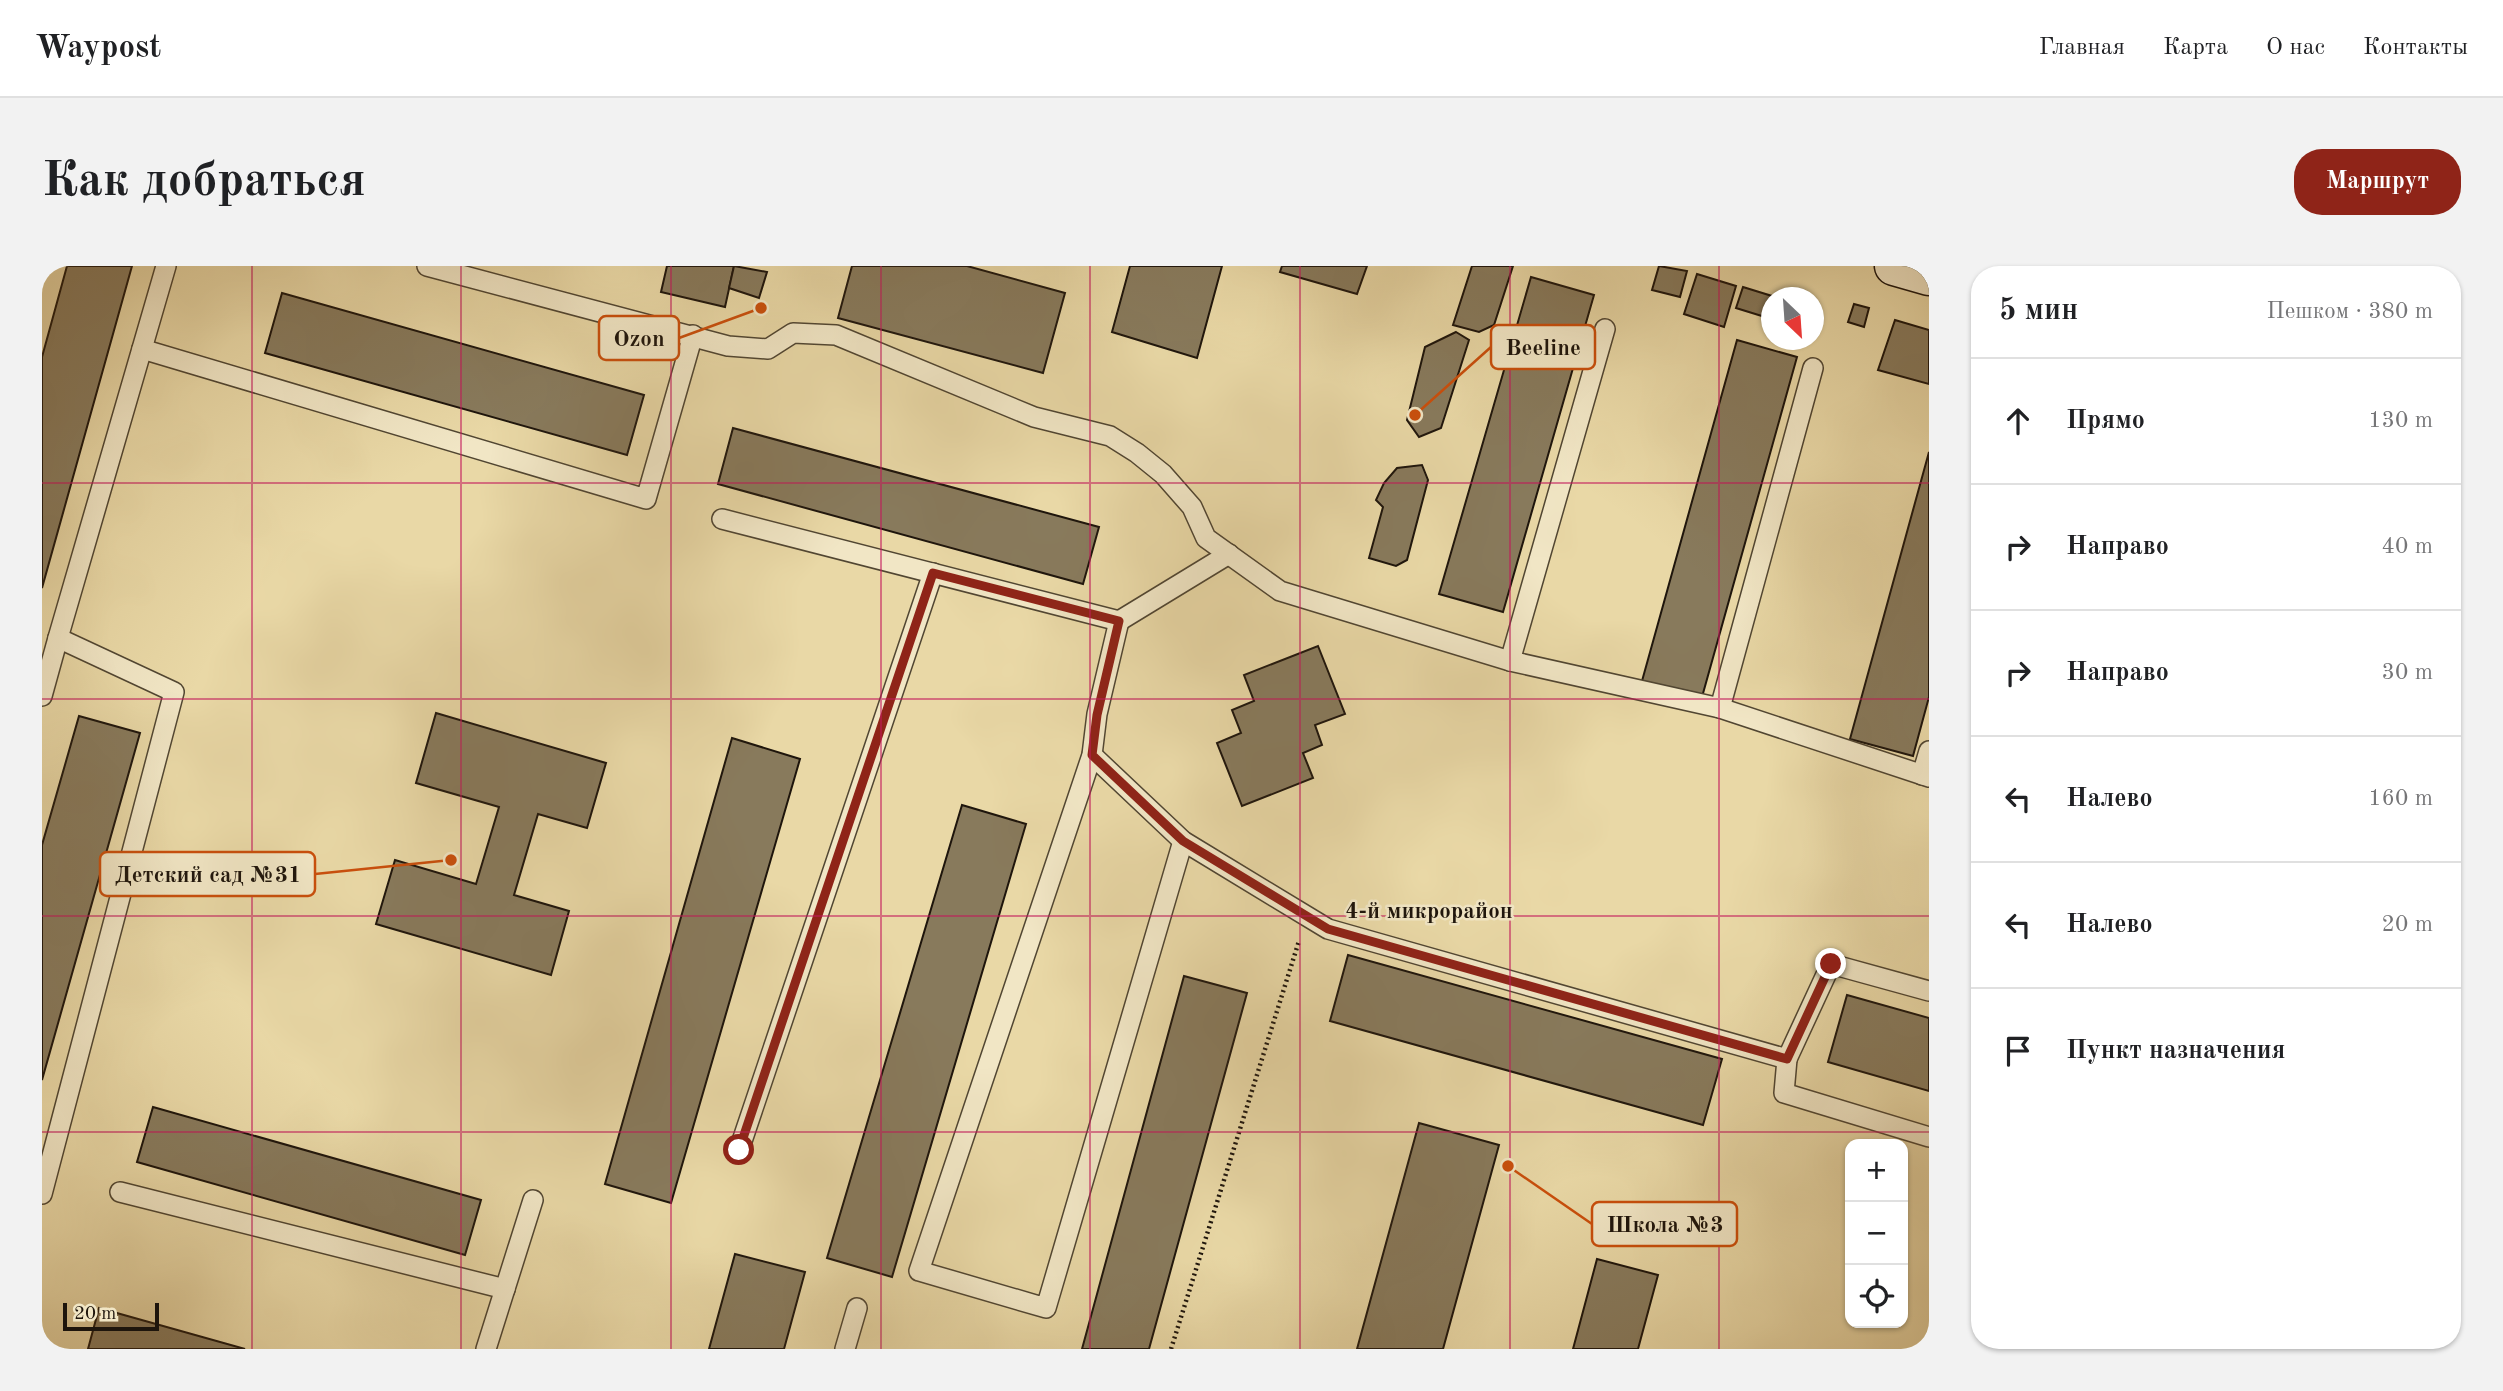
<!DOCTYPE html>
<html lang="ru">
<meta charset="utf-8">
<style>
:root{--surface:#fff;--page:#f2f2f2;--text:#202124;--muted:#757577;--line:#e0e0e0;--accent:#8f2418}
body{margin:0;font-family:"Old Standard TT",serif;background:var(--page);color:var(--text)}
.controls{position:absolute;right:21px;bottom:21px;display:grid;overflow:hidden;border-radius:14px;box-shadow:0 2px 5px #0004}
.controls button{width:63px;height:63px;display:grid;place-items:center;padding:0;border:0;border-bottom:2px solid var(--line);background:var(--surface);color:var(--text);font:35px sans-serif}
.compass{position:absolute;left:1719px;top:21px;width:63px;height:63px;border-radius:50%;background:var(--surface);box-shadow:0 2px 5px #0004;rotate:155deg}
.scale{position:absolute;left:21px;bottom:18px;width:96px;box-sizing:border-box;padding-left:7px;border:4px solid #1e150c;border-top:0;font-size:19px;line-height:24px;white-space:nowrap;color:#1e150c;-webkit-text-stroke:5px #f1e6c5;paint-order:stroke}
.stop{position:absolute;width:21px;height:21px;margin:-16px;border:5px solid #8f2418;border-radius:50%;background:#fff}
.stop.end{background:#8f2418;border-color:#fff;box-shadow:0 2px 7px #0008}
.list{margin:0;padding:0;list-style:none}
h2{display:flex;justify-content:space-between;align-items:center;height:91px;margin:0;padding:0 28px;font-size:30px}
h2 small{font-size:23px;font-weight:400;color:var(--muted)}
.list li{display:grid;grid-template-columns:46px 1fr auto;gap:21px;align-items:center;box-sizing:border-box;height:126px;padding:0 28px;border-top:2px solid var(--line)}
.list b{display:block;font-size:26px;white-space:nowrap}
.list em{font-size:23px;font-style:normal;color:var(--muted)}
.icon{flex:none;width:38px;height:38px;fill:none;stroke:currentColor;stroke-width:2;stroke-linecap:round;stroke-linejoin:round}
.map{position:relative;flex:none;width:1887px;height:1083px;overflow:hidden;border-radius:28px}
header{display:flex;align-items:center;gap:42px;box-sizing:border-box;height:98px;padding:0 35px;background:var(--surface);border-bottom:2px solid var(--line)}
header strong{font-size:33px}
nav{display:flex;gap:38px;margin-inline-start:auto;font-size:24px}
.intro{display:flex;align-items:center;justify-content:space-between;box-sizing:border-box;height:168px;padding:0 42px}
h1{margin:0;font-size:49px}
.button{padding:18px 32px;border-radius:28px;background:var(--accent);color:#fff;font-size:24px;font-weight:700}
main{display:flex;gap:42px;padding:0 42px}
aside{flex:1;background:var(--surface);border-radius:28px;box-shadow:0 2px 5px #0004}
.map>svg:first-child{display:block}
.building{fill:#887a5c;stroke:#1e150c;stroke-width:2}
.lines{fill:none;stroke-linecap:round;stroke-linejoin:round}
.lane-casing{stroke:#514632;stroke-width:22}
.secondary-casing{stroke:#1e150c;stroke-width:41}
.path{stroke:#1e150c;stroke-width:4.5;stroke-dasharray:2 3.5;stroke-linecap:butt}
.lane{stroke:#f1e6c5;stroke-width:19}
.secondary{stroke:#f1e6c5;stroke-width:38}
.route{stroke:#8f2418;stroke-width:9}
.grid{fill:none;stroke:#c2185b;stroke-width:2;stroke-opacity:0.55}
.labels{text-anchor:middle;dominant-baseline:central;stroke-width:5;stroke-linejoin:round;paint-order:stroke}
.neighbourhood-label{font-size:23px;font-weight:bold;fill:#1e150c;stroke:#f1e6c5}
.leader{fill:none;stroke:#ca4f0c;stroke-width:2.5}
.callout-dot{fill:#ca4f0c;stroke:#f1e6c5;stroke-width:2.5}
.callout{fill:#f1e6c5;stroke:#ca4f0c;stroke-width:2.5}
.callout-label{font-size:23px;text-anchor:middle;font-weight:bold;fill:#1e150c}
</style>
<header>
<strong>Waypost</strong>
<nav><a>Главная</a><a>Карта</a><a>О нас</a><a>Контакты</a></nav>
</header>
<div class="intro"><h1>Как добраться</h1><a class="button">Маршрут</a></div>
<main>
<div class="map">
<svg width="1887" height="1083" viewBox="0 0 1887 1083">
<rect width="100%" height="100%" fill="#e9d8a6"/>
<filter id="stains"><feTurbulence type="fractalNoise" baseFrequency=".00286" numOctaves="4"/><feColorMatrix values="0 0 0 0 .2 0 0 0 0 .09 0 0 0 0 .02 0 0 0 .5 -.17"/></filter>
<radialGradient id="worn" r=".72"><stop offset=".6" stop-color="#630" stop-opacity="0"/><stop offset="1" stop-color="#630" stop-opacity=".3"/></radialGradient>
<g class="building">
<polygon points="25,0 90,0 0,322 0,91"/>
<polygon points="625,0 692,0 683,41 619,26"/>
<polygon points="692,0 725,6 717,32 687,22"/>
<polygon points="810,0 925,0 1023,27 1001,107 796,52"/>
<polygon points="1088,0 1180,0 1155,92 1070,66"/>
<polygon points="1240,0 1325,0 1315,28 1238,6"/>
<polygon points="1430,0 1471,0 1452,59 1437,66 1411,59"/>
<polygon points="1617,0 1645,5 1638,31 1610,24"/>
<polygon points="1655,8 1694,20 1682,61 1642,48"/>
<polygon points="1489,11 1552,29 1461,346 1397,328"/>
<polygon points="1701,21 1730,30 1723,51 1694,42"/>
<polygon points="240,27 602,129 585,189 223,87"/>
<polygon points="1812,38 1827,42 1822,61 1806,56"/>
<polygon points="1853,54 1887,64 1887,118 1836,104"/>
<polygon points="1414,66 1427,74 1399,162 1377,171 1365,154 1383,81"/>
<polygon points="1695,74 1755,91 1660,431 1600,415"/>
<polygon points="691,162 1057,261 1041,318 676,218"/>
<polygon points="1887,186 1887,431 1871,490 1808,473"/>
<polygon points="1380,199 1386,214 1365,294 1354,300 1327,292 1341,241 1334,234 1342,217 1355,202"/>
<polygon points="1276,380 1303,448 1273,459 1280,479 1261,487 1271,512 1200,540 1175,477 1199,467 1190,444 1212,435 1202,409"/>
<polygon points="394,447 564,497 545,562 496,548 472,629 527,645 509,709 334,658 353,594 434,618 457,541 374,517"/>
<polygon points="37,450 98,467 0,814 0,579"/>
<polygon points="690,472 758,493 629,937 563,918"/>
<polygon points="920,539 984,558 850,1011 785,992"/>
<polygon points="1306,689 1680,793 1661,859 1288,755"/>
<polygon points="1142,710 1205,727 1107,1083 1040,1083"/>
<polygon points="1805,729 1887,752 1887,825 1786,796"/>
<polygon points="111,841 439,934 423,989 95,896"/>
<polygon points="1377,857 1457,879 1401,1083 1315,1083"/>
<polygon points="693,988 763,1006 742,1083 667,1083"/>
<polygon points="1555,993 1616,1009 1596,1083 1531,1083"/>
<polygon points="57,1042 203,1083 46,1083"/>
</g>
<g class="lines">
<defs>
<g id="lane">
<polyline points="385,0 686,80 726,83 751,67 794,69 992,151 1068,170 1095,187 1121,208 1150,241 1164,272 1238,325 1468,395 1678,442 1887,511"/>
<polyline points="100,83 604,233 651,69"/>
<polyline points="680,253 1077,355 1187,288"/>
<polyline points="1077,355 1055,448 1050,489 877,1005 1004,1042 1141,575"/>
<polyline points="1468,395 1563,63"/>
<polyline points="0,430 16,372"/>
<polyline points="1678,442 1771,102"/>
<polyline points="1050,489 1141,575 1286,663 1745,793 1789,698 1887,725"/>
<polyline points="1880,509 1887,485"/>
<polyline points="1745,793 1742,827 1887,871"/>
<polyline points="697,884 891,307"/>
<polyline points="78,926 463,1023"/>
<polyline points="0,928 132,426 16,372 124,0"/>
<polyline points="444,1083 491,934"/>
<polyline points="803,1083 815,1042"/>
</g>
<polyline id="secondary" points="1852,0 1887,10"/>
</defs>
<use href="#lane" class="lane-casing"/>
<use href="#secondary" class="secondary-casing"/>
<polyline class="path" points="1129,1083 1257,675"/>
<use href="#lane" class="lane"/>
<use href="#secondary" class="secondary"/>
</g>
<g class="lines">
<polyline class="route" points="697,884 891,307 1077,355 1055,449 1050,489 1141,575 1286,663 1745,793 1789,698"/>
</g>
<path class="grid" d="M210 0V1083M419 0V1083M629 0V1083M839 0V1083M1048 0V1083M1258 0V1083M1468 0V1083M1677 0V1083M0 217H1887M0 433H1887M0 650H1887M0 866H1887"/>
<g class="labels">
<g class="neighbourhood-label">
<text x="1387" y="645">4-й микрорайон</text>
</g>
</g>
<path class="leader" d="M719 42L637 72M1373 149L1449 81M409 594L273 608M1466 900L1550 958"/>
<g class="callout-dot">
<circle cx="719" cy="42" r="7"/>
<circle cx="1373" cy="149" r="7"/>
<circle cx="409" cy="594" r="7"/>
<circle cx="1466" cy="900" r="7"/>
</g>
<g class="callout">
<rect x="557" y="50" width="80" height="44" rx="7"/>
<rect x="1449" y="59" width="104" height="44" rx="7"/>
<rect x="58" y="586" width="215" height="44" rx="7"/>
<rect x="1550" y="936" width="145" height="44" rx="7"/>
</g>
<g class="callout-label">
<text x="597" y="80">Ozon</text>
<text x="1501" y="89">Beeline</text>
<text x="166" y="616">Детский сад №31</text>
<text x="1623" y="966">Школа №3</text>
</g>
<rect width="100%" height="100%" filter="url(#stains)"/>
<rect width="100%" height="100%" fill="url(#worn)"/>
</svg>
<div class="controls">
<button>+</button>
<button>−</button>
<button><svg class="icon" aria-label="locate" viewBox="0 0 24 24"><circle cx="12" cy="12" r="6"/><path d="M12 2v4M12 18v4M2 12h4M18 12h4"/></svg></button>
</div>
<svg class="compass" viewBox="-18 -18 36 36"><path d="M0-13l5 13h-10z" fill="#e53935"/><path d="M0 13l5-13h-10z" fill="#757577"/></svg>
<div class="scale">20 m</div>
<div class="stop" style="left:697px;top:884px"></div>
<div class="stop end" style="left:1789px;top:698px"></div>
</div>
<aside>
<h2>5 мин<small>Пешком · 380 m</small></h2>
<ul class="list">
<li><svg class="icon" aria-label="ahead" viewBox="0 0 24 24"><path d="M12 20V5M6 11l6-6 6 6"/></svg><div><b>Прямо</b></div><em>130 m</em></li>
<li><svg class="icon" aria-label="right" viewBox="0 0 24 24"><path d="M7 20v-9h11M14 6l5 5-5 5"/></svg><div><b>Направо</b></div><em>40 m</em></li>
<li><svg class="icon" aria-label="right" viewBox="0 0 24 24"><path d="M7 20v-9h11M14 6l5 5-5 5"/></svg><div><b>Направо</b></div><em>30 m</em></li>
<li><svg class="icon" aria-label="left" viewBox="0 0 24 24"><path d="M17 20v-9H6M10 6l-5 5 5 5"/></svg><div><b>Налево</b></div><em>160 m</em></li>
<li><svg class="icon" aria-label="left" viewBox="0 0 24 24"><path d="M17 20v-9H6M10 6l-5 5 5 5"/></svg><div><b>Налево</b></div><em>20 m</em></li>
<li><svg class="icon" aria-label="arrive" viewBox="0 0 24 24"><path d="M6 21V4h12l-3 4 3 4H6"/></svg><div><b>Пункт назначения</b></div></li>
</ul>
</aside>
</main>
